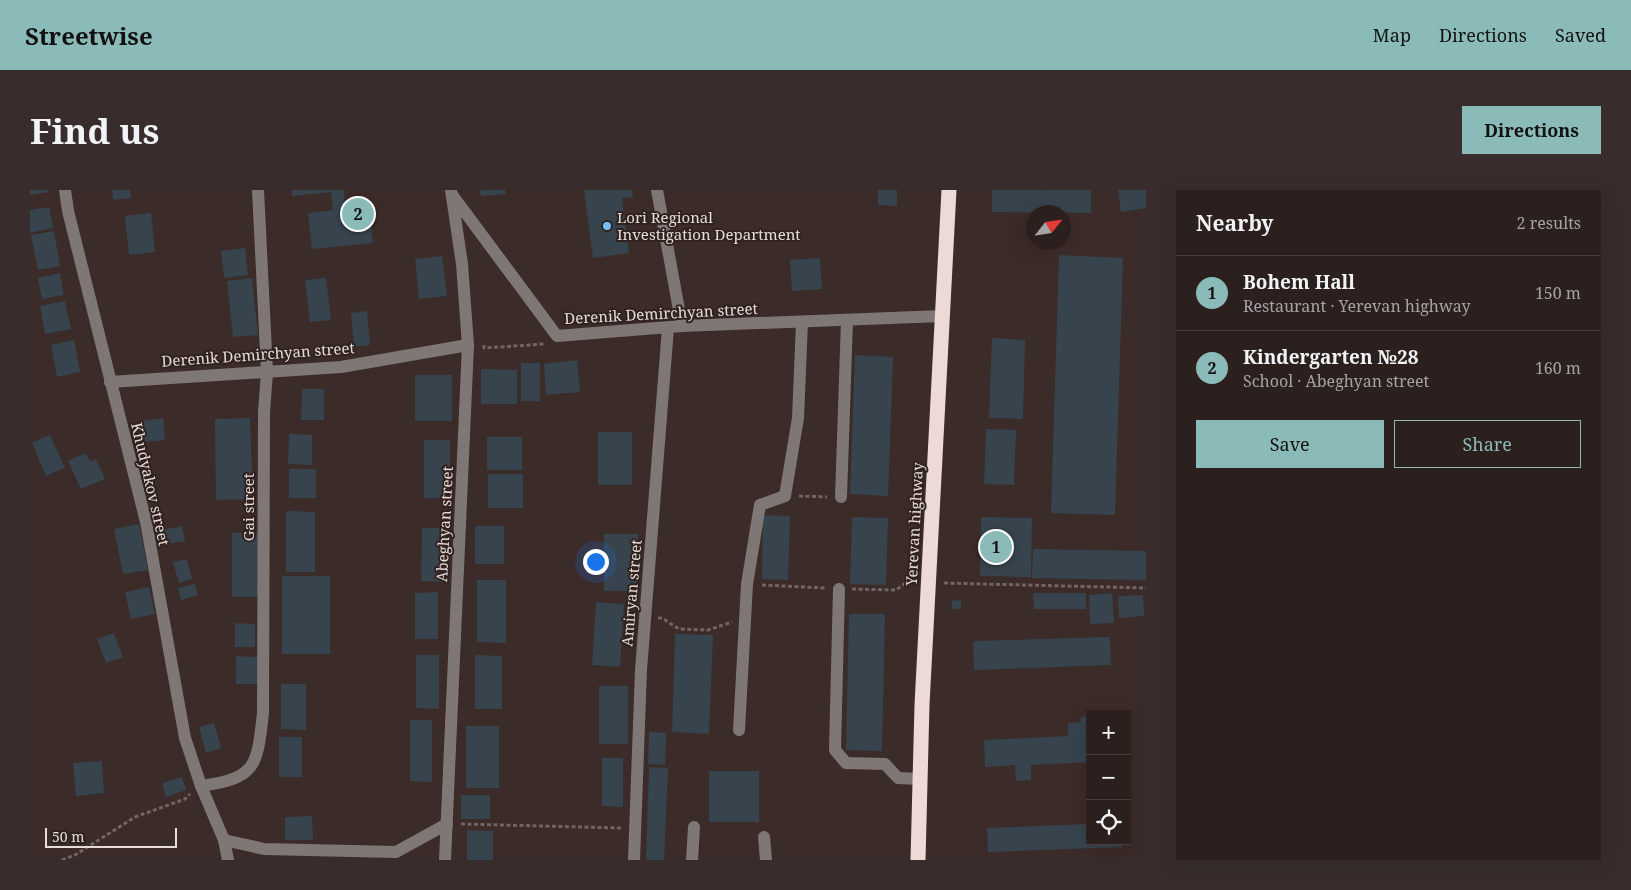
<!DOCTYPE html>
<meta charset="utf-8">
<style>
:root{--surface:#2c201f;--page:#382d2c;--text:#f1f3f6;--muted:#a6a3a4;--line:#483e3d;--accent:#8bbbb9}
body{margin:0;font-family:"Noto Serif",serif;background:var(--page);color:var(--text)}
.controls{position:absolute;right:15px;bottom:15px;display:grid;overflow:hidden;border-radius:0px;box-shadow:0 5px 20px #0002}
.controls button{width:45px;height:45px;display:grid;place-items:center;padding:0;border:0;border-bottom:1px solid var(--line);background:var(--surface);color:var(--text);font:25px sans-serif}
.compass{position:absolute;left:996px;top:15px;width:45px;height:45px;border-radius:50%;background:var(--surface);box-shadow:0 5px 20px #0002;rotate:60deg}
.scale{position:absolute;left:15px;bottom:12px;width:132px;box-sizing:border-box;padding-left:5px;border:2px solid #e6dcda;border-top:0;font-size:14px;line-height:18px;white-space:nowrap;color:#e6dcda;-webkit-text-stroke:4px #30221f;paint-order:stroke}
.you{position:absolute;left:565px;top:371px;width:18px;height:18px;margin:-12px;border:4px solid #fff;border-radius:50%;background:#1a73e8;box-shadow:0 0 0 8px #1a73e833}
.badge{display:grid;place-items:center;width:32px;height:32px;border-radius:50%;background:var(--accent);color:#111;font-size:16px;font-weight:700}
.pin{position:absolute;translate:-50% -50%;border:2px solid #fff;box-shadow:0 1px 5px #0006}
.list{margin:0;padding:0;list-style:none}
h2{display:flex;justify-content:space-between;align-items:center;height:65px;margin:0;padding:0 20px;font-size:21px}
h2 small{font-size:16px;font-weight:400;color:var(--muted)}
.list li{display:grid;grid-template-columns:32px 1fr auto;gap:15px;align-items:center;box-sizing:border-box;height:75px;padding:0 20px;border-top:1px solid var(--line)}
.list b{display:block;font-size:19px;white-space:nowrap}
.list p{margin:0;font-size:16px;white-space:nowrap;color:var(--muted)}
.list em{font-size:16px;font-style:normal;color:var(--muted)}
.actions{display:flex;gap:10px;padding:15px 20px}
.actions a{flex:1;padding:11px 0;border:1px solid var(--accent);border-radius:0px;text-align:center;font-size:18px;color:var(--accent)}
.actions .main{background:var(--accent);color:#111}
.icon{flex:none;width:28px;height:28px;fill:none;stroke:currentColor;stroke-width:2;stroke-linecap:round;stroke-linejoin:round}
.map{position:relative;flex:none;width:1116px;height:670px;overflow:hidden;border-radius:0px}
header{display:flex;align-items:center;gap:30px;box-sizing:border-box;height:70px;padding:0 25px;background:var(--accent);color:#111}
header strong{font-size:24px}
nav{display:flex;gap:28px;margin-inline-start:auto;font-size:18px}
.intro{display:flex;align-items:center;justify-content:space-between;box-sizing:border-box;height:120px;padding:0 30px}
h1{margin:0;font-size:35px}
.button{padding:12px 22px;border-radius:0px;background:var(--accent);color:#111;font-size:18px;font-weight:700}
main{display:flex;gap:30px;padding:0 30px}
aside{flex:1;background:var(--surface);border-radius:0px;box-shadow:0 5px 20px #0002}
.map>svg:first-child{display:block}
.building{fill:#37444d}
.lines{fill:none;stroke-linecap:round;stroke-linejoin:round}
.path{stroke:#726462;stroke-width:3;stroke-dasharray:4 2.5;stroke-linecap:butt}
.minor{stroke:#7f7775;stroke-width:12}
.highway{stroke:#edd9d6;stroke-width:15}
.poi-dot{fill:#70c2f4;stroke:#30221f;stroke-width:2}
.labels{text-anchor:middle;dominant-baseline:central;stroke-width:4;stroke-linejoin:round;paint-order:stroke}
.poi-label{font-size:15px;fill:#e6dcda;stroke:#30221f;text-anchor:start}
.street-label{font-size:15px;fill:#e6dcda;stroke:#30221f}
</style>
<header>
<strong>Streetwise</strong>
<nav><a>Map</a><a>Directions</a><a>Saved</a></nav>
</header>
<div class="intro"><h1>Find us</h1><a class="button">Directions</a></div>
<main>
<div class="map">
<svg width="1116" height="670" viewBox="0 0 1116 670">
<rect width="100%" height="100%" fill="#3b2b29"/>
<g class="building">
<polygon points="0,0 18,0 19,2 0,5"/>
<polygon points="82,0 100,0 101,8 83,10"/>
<polygon points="262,0 314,0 315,19 339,17 343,53 282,59 278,23 303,20 301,2 262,6"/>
<polygon points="450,0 475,0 476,4 451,6"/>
<polygon points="554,0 602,0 603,7 592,8 599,63 563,68"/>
<polygon points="848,0 867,0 867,16 848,15"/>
<polygon points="962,0 1061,0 1061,23 962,22"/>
<polygon points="1088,0 1116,0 1116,18 1091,22"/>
<polygon points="19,17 23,38 0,43 0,20"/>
<polygon points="121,23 125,62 99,65 95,26"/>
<polygon points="24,41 30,76 8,80 1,45"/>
<polygon points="215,58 218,85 194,88 191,61"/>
<polygon points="1029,65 1093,68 1085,325 1021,323"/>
<polygon points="412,66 417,106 389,109 385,69"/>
<polygon points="790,68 792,99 762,101 760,70"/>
<polygon points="30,83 34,105 12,109 8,88"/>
<polygon points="222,88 228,145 203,147 197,91"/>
<polygon points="296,88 301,130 280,132 275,90"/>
<polygon points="35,111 41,139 15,144 10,116"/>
<polygon points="337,121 340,155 324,157 321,123"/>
<polygon points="962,148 995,150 993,229 959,228"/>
<polygon points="44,150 50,182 27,187 21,155"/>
<polygon points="825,165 863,167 858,306 820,304"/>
<polygon points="547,170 550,202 516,205 514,174"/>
<rect x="491" y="173" width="19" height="38"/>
<polygon points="451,179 487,180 487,214 451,214"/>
<rect x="385" y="185" width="37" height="46"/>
<polygon points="272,199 294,199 294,230 271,230"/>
<polygon points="133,228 135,250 113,252 111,231"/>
<polygon points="220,228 223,309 186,310 185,229"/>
<polygon points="956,239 986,240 984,295 954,294"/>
<rect x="568" y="242" width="34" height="53"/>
<polygon points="259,244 282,245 282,275 258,274"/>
<polygon points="20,245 35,278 16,286 2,253"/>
<rect x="457" y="247" width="35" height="33"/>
<rect x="394" y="250" width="26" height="58"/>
<polygon points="56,263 60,272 66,269 75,289 51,299 38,271"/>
<rect x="259" y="279" width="27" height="29"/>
<rect x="458" y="284" width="35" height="34"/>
<polygon points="256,321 285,322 285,382 256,382"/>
<polygon points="733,325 760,326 758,390 732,389"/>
<polygon points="822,327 858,328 856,395 820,394"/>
<polygon points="951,327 1002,328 1001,387 950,386"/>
<polygon points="109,334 118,380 93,384 84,339"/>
<polygon points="152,336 155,351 136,354 133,340"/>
<rect x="445" y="336" width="29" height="38"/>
<polygon points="392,338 419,338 418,392 391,391"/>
<rect x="202" y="343" width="26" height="64"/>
<rect x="574" y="344" width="34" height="57"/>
<polygon points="1003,359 1116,361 1116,390 1002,388"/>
<polygon points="157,369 162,389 149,393 143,372"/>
<rect x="252" y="386" width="48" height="78"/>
<polygon points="447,390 476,390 476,453 447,452"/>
<polygon points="165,394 168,405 151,410 148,398"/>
<polygon points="119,397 125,424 101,429 95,402"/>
<polygon points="408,402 408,449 385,449 385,403"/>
<polygon points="1003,403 1056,403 1056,419 1004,419"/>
<polygon points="1082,403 1084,433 1060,434 1059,405"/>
<polygon points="1113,405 1114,426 1089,428 1088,406"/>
<polygon points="922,410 931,411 931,419 922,419"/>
<polygon points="566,412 594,414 590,477 562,475"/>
<polygon points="819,424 855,424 852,561 816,560"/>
<polygon points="205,433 225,434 225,457 205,457"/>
<polygon points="84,443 93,467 76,473 67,449"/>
<polygon points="645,444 683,445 679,544 642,542"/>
<polygon points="1080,447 1081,475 944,480 943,451"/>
<polygon points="386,465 409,465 409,519 386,518"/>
<polygon points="445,465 472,466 472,519 445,519"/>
<polygon points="206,466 228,467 228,494 206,494"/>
<polygon points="251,494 276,494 276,540 251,539"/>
<rect x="569" y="496" width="29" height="58"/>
<polygon points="1060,526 1060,572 1001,575 1001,590 986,591 985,575 955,577 954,550 1038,546 1038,533 1051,532 1051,527"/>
<polygon points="380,530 402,530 402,592 380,591"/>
<polygon points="184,533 191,558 176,563 169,537"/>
<rect x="436" y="536" width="33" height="62"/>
<polygon points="619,542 636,543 635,575 618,574"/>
<rect x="249" y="547" width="23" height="40"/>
<polygon points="572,568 593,568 593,617 572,616"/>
<polygon points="72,571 74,603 46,606 43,573"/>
<polygon points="619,577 638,578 634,670 616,670"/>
<rect x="679" y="581" width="50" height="51"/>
<polygon points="152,587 156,600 136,607 132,593"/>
<rect x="431" y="605" width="29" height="24"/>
<polygon points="282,626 283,650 255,650 255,627"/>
<polygon points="1060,634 1060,651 1092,651 1092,657 958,662 957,638"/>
<polygon points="437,640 463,641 463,670 437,670"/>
</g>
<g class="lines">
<g class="path">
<polyline points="454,155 454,158 515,154"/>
<polyline points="769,306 797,307"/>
<polyline points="914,393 1116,398"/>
<polyline points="732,395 796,398"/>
<polyline points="822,399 866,400 877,392 883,393"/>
<polyline points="628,428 632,428 649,439 678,440 702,432"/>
<polyline points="431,634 592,638"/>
<polyline points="32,670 45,665 105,627 155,609 160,604"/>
</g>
<g class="minor">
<polyline points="35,0 38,21 116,332 155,548 171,596 194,650 234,659 366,662 417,634"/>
<polyline points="627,0 652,136"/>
<polyline points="423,6 527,146 652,136 912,126"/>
<polyline points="80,192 311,177 438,155"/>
<polyline points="811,307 817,130"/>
<polyline points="809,399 805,560 816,573 855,574 868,588 890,589"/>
<polyline points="709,540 717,394 730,315 755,306 768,228 772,132"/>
<path d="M171 596C227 588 227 576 233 523L234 222 237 182 228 0"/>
<polyline points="734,647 736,670"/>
<polyline points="194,650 198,670"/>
<polyline points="415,670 438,155 432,74 421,0"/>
<polyline points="604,670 611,480 638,138"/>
<polyline points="662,670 664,637"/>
</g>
<polyline class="highway" points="888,670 892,515 919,0"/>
</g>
<circle class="poi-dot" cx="577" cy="36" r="5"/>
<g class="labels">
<g class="poi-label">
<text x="587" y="27">Lori Regional<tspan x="587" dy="17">Investigation Department</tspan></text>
</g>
<g class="street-label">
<text transform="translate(631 123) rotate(-3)">Derenik Demirchyan street</text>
<text transform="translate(228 164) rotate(-4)">Derenik Demirchyan street</text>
<text transform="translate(121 294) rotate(77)">Khudyakov street</text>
<text transform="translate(218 317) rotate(-90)">Gai street</text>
<text transform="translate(414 334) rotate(-87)">Abeghyan street</text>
<text transform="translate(884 334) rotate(-87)">Yerevan highway</text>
<text transform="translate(601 403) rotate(-85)">Amiryan street</text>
</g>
</g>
</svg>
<div class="controls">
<button>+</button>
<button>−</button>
<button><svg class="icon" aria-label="locate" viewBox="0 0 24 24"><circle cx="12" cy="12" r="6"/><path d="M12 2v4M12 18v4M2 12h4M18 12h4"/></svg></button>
</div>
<svg class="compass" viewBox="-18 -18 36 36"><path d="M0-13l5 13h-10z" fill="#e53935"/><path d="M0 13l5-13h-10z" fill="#a6a3a4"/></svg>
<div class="scale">50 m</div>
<div class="you"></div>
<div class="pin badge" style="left:966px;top:357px">1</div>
<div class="pin badge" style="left:328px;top:24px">2</div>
</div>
<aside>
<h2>Nearby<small>2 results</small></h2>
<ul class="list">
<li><span class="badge">1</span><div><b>Bohem Hall</b><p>Restaurant · Yerevan highway</p></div><em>150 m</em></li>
<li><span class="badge">2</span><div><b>Kindergarten №28</b><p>School · Abeghyan street</p></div><em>160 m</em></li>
</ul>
<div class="actions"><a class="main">Save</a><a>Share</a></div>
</aside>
</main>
